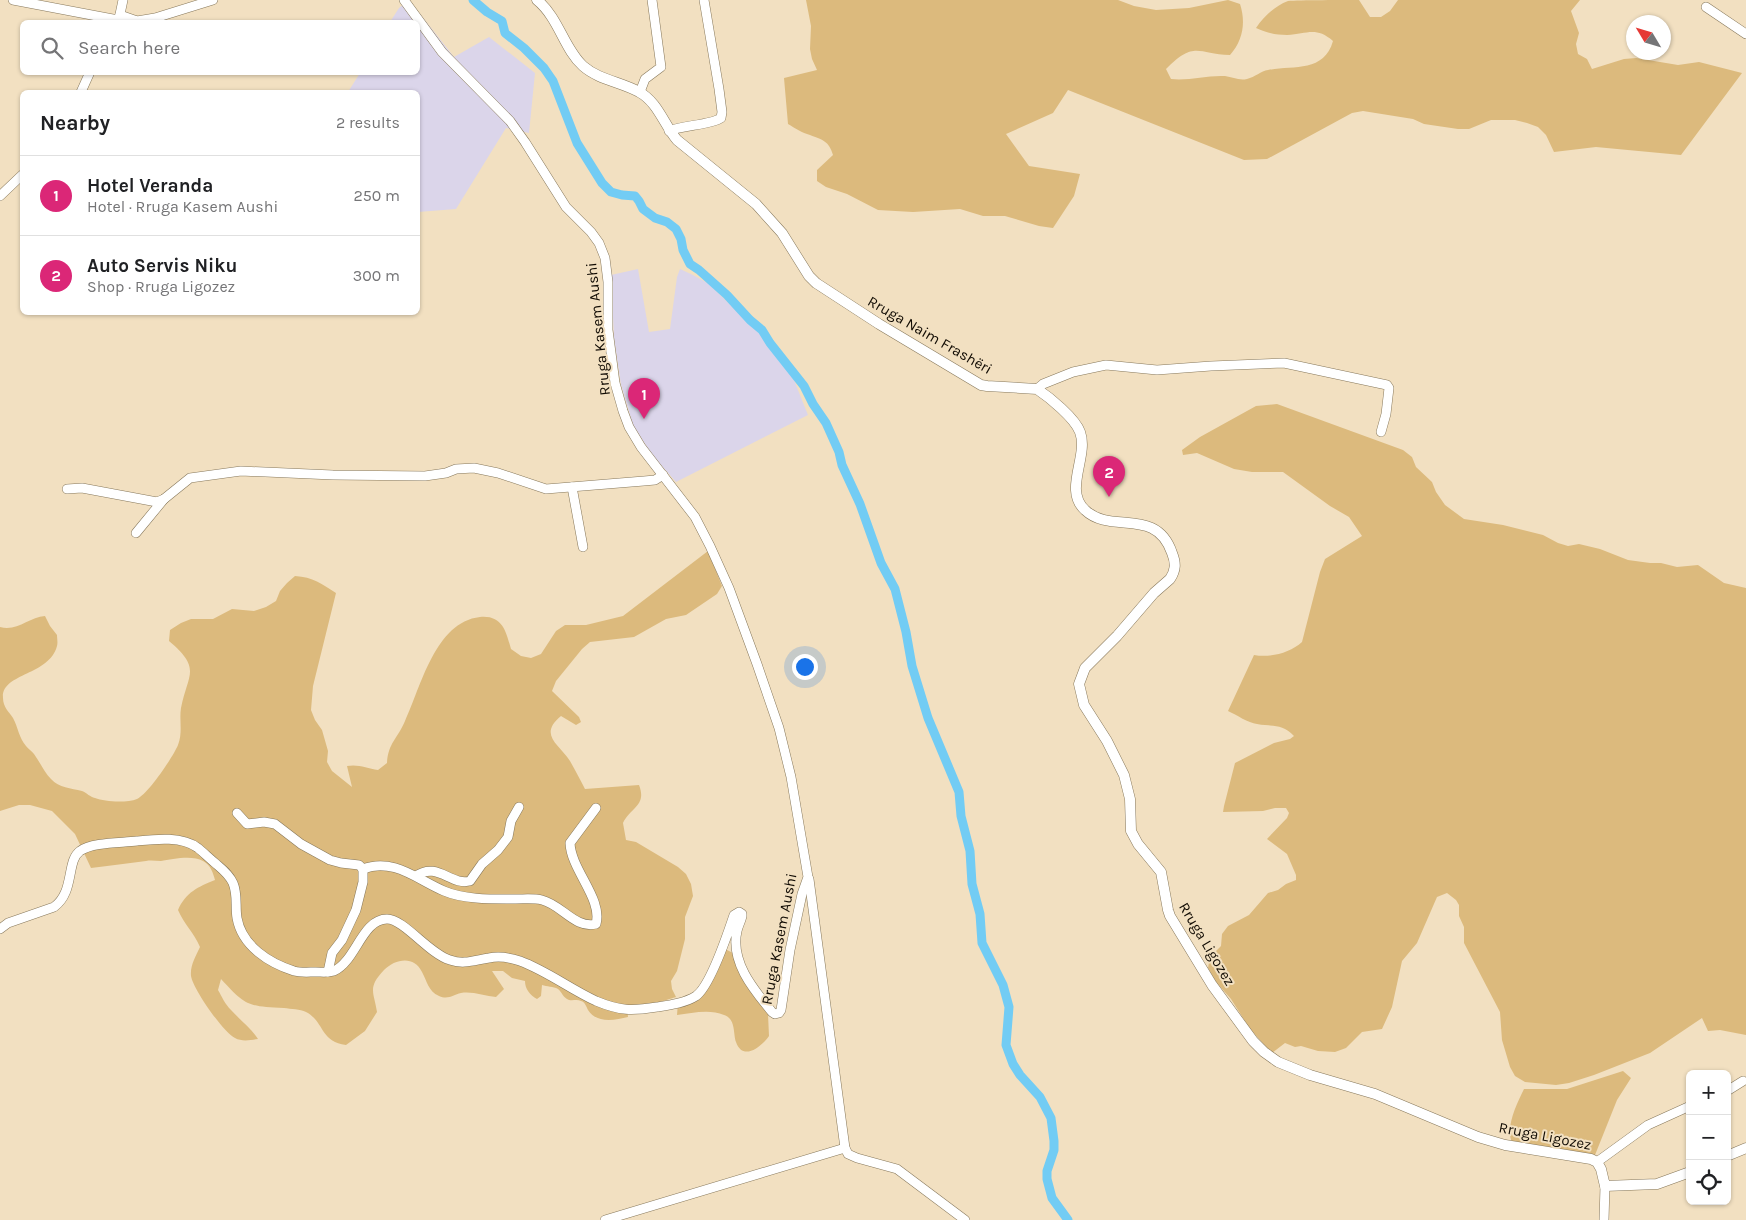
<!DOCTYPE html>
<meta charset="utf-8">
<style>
:root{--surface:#fff;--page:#f6f6f6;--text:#202124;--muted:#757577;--line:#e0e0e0;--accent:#db2777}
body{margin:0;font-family:Karla,sans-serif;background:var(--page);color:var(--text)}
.controls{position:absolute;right:15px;bottom:15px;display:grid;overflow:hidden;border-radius:8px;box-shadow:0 1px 4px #0004}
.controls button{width:45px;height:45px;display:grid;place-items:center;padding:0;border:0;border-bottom:1px solid var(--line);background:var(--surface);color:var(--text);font:25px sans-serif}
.compass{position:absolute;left:1626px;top:15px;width:45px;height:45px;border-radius:50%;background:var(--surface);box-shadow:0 1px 4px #0004;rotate:308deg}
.you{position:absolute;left:804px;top:666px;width:18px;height:18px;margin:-12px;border:4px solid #fff;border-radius:50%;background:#1a73e8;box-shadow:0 0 0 8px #1a73e833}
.badge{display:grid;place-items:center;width:32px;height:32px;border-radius:50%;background:var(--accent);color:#fff;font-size:16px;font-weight:700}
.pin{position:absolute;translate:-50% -41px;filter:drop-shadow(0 1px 2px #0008)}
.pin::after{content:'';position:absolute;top:26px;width:18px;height:15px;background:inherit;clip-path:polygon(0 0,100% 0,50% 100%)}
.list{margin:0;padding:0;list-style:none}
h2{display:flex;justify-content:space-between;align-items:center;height:65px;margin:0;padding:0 20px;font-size:21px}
h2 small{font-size:16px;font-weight:400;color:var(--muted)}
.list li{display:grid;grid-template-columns:32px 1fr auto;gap:15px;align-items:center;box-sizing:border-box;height:80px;padding:0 20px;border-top:1px solid var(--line)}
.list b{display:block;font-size:19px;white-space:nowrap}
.list p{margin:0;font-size:16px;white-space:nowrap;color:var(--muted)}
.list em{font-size:16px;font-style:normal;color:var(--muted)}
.icon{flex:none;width:28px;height:28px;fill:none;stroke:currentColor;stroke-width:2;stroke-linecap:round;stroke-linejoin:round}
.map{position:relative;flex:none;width:1746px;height:1220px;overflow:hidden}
.search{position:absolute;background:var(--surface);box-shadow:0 1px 4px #0004;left:20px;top:20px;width:400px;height:55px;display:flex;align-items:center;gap:12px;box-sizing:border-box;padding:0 18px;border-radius:8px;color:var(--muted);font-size:19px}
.panel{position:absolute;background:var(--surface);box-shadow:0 1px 4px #0004;left:20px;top:90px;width:400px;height:225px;border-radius:8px}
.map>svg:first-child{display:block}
.commercial{fill:#dbd5ea}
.green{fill:#dcba7d}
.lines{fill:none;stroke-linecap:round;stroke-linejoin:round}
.canal{stroke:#72ccf4;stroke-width:9}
.minor-casing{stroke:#87785b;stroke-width:10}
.tertiary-casing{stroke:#87785b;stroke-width:11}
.minor{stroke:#fff;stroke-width:9}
.tertiary{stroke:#fff;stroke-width:10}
.labels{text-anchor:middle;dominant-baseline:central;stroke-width:4;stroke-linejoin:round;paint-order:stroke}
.street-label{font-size:15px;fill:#110b03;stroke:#f2e0c1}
</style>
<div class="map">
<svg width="1746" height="1220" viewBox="0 0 1746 1220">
<rect width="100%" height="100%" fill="#f2e0c1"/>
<g class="commercial">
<polygon points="409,0 454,57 489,37 535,73 529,133 506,128 456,209 418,212 418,92 348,92 360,73 418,72 418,22 390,22 399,8"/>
<polygon points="638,269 649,332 670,329 677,277 680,269 693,275 709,284 760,334 794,380 808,415 676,482 652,455 633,425 621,385 614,338 611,275"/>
</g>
<g class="green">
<path d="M806 0H1118L1134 6 1156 10 1189 8 1228 0 1240 4C1246 22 1243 41 1230 55 1197 54 1195 40 1166 69L1171 79C1189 81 1207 75 1225 76 1233 77 1239 81 1247 79 1255 77 1261 71 1268 70 1293 65 1324 73 1333 41 1316 26 1307 34 1287 35 1276 35 1267 33 1256 28 1264 16 1275 6 1288 1 1298 0 1346 0 1359 0L1370 17H1381L1390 11 1398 0H1580L1571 11 1579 33 1576 44 1578 54 1587 59 1592 69 1624 59 1636 58 1678 65 1699 62 1742 73 1681 155 1596 147 1554 152 1546 135 1538 127 1527 123 1515 120H1491L1469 129H1458L1424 124 1413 119 1363 111 1352 113 1267 159 1244 160 1068 90 1053 113 1006 134 1029 166 1080 174 1074 196 1053 228 1039 226 1005 216H983L960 209 913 212 878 210 847 194 826 187 817 181V170L833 155C829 141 823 140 810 135 802 133 795 128 788 124L784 78 817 70 812 59 810 49 811 26Z"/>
<path d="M1277 404 1403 450 1412 457 1416 467 1432 482 1436 492 1445 505 1464 519 1503 525 1543 535 1558 543 1568 546 1579 544 1600 549 1628 560 1650 563H1661L1677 567 1698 565 1724 583 1746 588V1035L1720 1030 1708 1031 1702 1018 1650 1053 1594 1075 1569 1083 1556 1085 1525 1082 1515 1076 1510 1067 1502 1040 1500 1012 1464 943V927L1459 916V905L1456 900 1447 893 1437 897 1417 943 1402 961 1392 1007 1382 1029 1362 1032 1346 1048 1335 1052 1318 1051 1301 1046 1295 1047 1285 1043 1272 1053 1250 1029 1231 999 1216 982 1208 968 1210 957 1221 946 1222 934 1228 926 1249 915 1268 893 1278 890 1286 884 1296 880V875L1287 854 1267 839 1287 818 1289 813 1286 808H1275L1263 811 1223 812 1224 806 1235 763 1274 743 1290 739 1294 736C1282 723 1273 727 1257 724 1248 723 1237 715 1228 711L1254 655C1270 658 1290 653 1302 642L1320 572 1325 559 1362 536 1349 517 1330 506 1283 472H1252L1234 469 1197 453 1183 455 1182 450 1200 437 1256 406Z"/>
<path d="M708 551 722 586 717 594 686 615 666 619 634 637 590 642 582 649 556 681 552 691 579 717 581 722 576 725 561 716C538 735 559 744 570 761 575 770 580 779 585 789L639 785C647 806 631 807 623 823L626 840 636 842 678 867 686 874 691 884 693 896 685 917V939L677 971 671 981 672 989 676 997 647 1006 627 1007 628 1017C615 1020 597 1024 588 1010 586 1006 585 1002 581 1001 577 999 573 1001 569 1000 563 998 562 992 558 989 553 986 547 987 542 985L541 996 537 999C530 995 525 989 525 981L512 978 503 971H492L504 989 496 997C485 996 472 991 461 993 453 995 448 1000 439 996 428 991 427 981 422 972 414 955 395 959 384 970 367 988 374 992 377 1012L365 1031 346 1045C319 1041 325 1022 306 1012 300 1009 291 1009 284 1008 247 1006 246 1006 221 979L218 990C222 997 225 1004 231 1010 240 1020 251 1028 258 1039 251 1040 242 1042 235 1038 223 1032 193 989 191 976 190 965 196 956 200 947 194 933 184 924 178 910 186 892 198 887 215 880 213 873 211 865 203 861 193 855 172 859 161 861 156 861 151 860 146 861 128 863 110 866 91 868L75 834 52 811 30 805H19L0 811V627C17 632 29 617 45 616L50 626 57 635C57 638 58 643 57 646 49 676 1 673 3 698 3 707 9 712 13 718 18 727 19 738 26 746 28 749 32 751 34 754 40 762 44 772 51 779 59 788 71 788 82 791 87 793 90 797 95 798 105 802 127 803 137 799 148 794 173 757 178 745 183 732 179 720 181 708 188 673 202 669 169 641L170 630 181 623 191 619H213L232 609 254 611 266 607 276 601 280 591 287 583 295 576C313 577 322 584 336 593L313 686 311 710 315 720 322 730 328 751 327 762 332 771 352 787 347 766C358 764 367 768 378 770L387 763C388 743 398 738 405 721 421 687 435 622 480 617 503 615 506 632 511 649L521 656 531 658 541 654 556 631 565 625H586L623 616Z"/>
<path d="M725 949 733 953 768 1014 769 1036C762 1046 743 1062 736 1042 733 1033 736 1019 724 1015 710 1009 692 1013 677 1015L678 1002 690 1000Z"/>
<path d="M1623 1071 1631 1078 1617 1100 1595 1155 1512 1142C1505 1128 1517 1103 1524 1089H1567Z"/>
</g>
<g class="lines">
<polyline class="canal" points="473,0 487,12 502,21 505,33 524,48 544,68 553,81 577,143 602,183 611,192 622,195 635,196 639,201 643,209 655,218 667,222 676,229 681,239 683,250 690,264 699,270 727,295 750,320 762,330 770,343 804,386 813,404 826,423 839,452 842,465 860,504 881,563 895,589 906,632 912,666 928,718 959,792 961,816 970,851 972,884 980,914 982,943 1003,985 1009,1007 1006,1045 1013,1064 1020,1075 1040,1097 1051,1118 1054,1141 1054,1150 1047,1171 1047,1179 1052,1198 1068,1220"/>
<defs>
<g id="minor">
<polyline points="13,0 118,20"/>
<polyline points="1706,7 1746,34"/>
<polyline points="120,15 137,21 155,18 213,0"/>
<polyline points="119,19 123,0"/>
<polyline points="81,92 90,72"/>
<polyline points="640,92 645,79 661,67 652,0"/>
<path d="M669 131C683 125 711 125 721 118L722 112 719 89 704 0"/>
<polyline points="0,196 22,175"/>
<polyline points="1037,389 1043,384 1073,372 1106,365 1157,370 1211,366 1284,363 1387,385 1389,388 1386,414 1381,432"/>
<polyline points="572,487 583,547"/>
<polyline points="67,489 82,488 157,502 164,499 190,478 241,471 333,475 425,476 446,473 456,469 474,468 498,473 546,489 644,481 655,480 663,475"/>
<polyline points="136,533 164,499"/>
<polyline points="237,813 247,824 264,822 275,824 301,844 330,860 341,863 359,865 363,869"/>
<path d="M416 876C437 861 451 886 470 881L482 864 498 850 508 837 511 821 519 807"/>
<polyline points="809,879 845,1148 848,1154 857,1158 897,1169 965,1220"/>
<path d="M0 929 8 923 54 907C75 892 66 861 80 851 92 842 121 843 137 841 156 839 182 836 198 848 204 853 209 858 215 863 222 869 229 874 233 883 238 895 235 906 237 918 242 946 269 963 294 971 301 973 309 972 316 972 322 972 328 973 334 971 356 961 362 919 387 919 404 919 429 954 450 960 464 965 475 960 489 958 499 956 511 958 520 961 547 971 570 989 596 1001 620 1011 632 1011 657 1007 670 1005 685 1003 696 996 710 986 728 933 734 915L739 912 742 914V916C741 921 738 926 737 931 730 962 754 990 772 1012L775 1014 779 1013 781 1010 790 950 802 894 808 877 791 777 779 728 757 664 729 588 710 546 695 517 641 447 629 427 623 411 615 383 608 330V282L605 258 599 243 591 232 566 207 525 142 510 121 442 52 404 0"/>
<path d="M328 972 332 953 342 940 356 910 363 882V869C393 857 418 880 444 891 465 900 494 899 516 899 525 899 534 898 542 900 562 905 575 929 596 924 603 899 571 870 570 843L596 808"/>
<polyline points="1727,1091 1743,1081"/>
<polyline points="1597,1162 1648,1125 1690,1106"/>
<polyline points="605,1220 845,1148"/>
<polyline points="1604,1220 1605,1186"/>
</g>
<g id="tertiary">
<path d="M537 0C559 18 564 49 583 66 599 80 621 82 639 92 658 102 664 125 677 140L756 204 782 233 809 276 816 283 879 324 981 385 987 386 1037 389C1049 397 1075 418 1080 432 1089 456 1063 490 1085 510 1111 535 1156 506 1172 553 1176 563 1176 570 1170 579L1154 593 1117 636 1085 668 1079 684 1084 705 1107 741 1124 775 1130 799 1131 831 1138 844 1161 872 1168 910 1170 916 1212 985 1253 1041 1264 1052 1278 1062 1310 1075 1375 1094 1478 1137 1505 1145 1591 1159 1597 1162 1601 1169 1605 1186 1657 1184 1690 1172"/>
<polyline points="1727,1156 1746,1148"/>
</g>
</defs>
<use href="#minor" class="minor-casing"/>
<use href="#tertiary" class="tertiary-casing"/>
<use href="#minor" class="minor"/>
<use href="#tertiary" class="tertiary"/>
</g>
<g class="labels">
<g class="street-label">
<text transform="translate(598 329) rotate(-96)">Rruga Kasem Aushi</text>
<text transform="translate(930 335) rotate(30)">Rruga Naim Frashëri</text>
<text transform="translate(779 939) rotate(-79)">Rruga Kasem Aushi</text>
<text transform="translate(1207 944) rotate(59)">Rruga Ligozez</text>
<text transform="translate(1545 1136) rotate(11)">Rruga Ligozez</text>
</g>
</g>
</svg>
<div class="controls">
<button>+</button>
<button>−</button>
<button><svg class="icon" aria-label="locate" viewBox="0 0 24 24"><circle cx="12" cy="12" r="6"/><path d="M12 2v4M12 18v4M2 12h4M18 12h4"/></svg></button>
</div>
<svg class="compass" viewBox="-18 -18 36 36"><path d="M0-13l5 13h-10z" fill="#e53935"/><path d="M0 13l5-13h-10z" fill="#757577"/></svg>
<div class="you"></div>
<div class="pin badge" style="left:644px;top:419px">1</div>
<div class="pin badge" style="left:1109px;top:497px">2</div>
<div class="search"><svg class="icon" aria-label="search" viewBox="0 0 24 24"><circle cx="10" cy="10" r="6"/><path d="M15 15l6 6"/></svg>Search here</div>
<section class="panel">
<h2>Nearby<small>2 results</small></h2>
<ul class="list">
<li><span class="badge">1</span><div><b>Hotel Veranda</b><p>Hotel · Rruga Kasem Aushi</p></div><em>250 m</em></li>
<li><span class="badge">2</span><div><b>Auto Servis Niku</b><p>Shop · Rruga Ligozez</p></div><em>300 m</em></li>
</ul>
</section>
</div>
